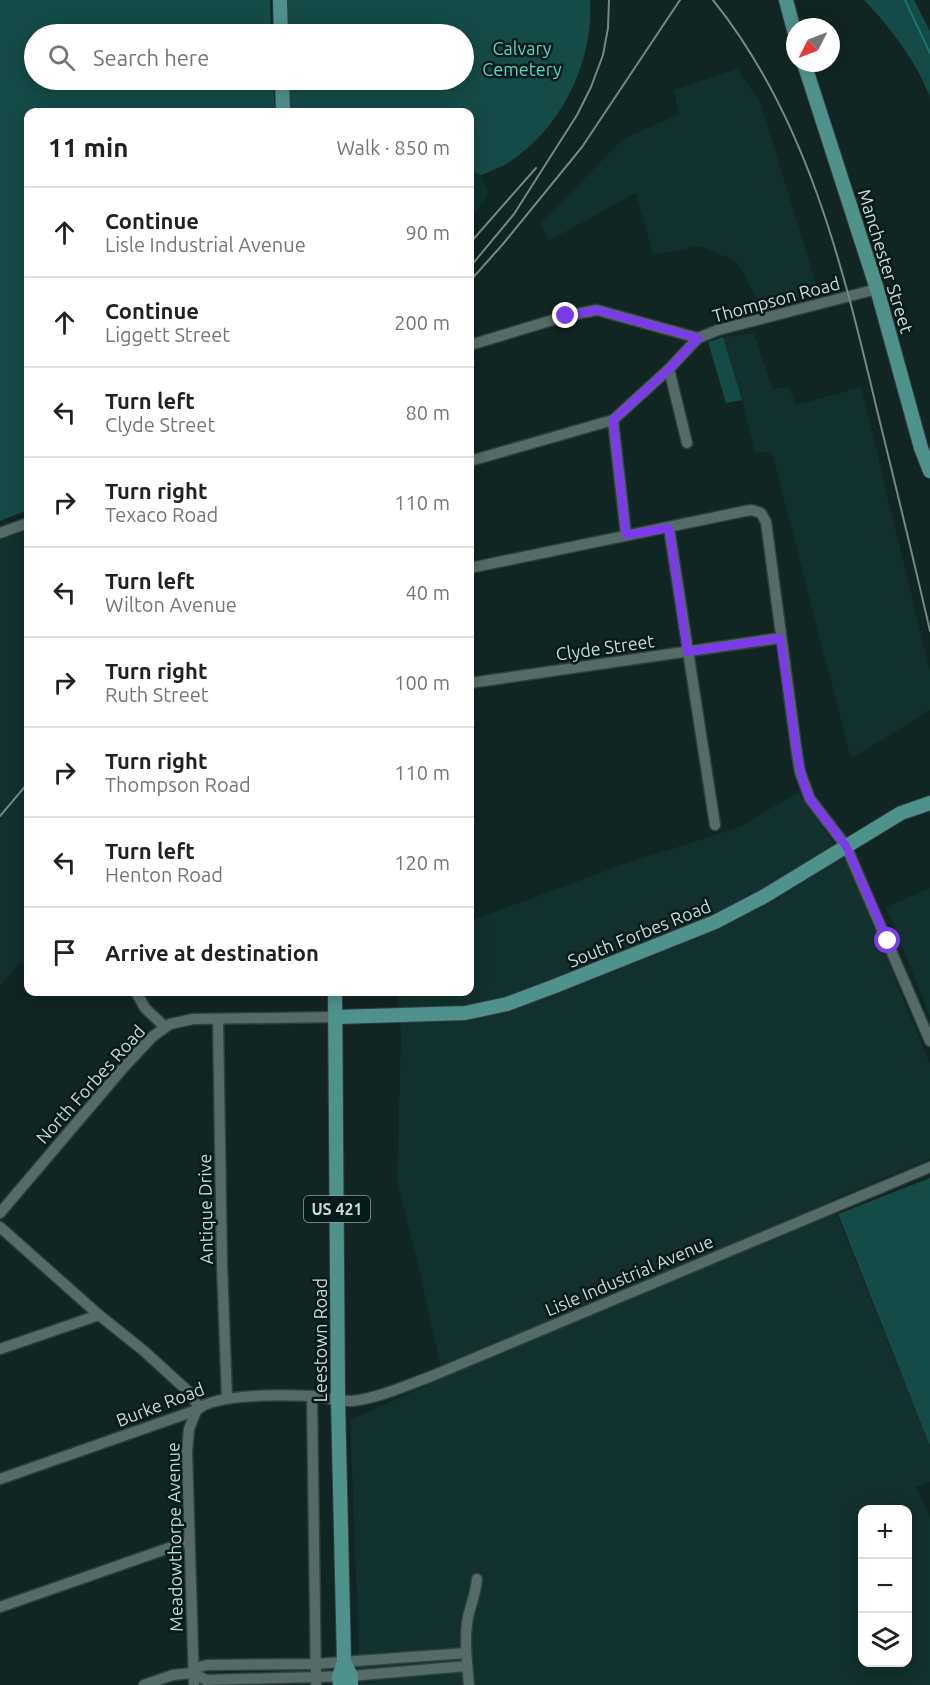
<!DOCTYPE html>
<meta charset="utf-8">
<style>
:root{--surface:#fff;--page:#f6f6f6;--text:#202124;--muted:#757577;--line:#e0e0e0}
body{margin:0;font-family:Ubuntu,sans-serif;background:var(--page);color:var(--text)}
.controls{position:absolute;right:18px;bottom:18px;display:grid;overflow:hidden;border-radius:12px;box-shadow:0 3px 15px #0003}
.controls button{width:54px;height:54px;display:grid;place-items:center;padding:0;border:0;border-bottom:2px solid var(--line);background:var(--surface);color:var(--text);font:30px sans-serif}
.compass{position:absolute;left:786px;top:18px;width:54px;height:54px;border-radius:50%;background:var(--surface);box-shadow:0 3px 15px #0003;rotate:228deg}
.stop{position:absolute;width:18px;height:18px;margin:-14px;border:4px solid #7c3aed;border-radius:50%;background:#fff}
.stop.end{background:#7c3aed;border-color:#fff;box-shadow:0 2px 6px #0008}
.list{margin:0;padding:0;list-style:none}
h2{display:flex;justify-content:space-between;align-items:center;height:78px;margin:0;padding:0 24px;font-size:26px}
h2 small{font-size:20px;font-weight:400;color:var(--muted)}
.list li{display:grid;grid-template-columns:39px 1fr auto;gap:18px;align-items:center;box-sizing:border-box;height:90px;padding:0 24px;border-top:2px solid var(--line)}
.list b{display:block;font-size:22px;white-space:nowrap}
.list p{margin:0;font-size:20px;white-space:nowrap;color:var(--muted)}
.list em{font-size:20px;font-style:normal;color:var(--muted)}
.icon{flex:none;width:33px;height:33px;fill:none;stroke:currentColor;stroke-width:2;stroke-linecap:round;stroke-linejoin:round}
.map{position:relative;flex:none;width:930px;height:1685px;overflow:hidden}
.search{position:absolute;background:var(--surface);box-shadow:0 3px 15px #0003;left:24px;top:24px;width:450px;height:66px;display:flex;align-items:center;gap:15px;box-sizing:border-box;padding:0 21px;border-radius:33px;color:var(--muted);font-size:22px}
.panel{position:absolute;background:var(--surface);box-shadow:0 3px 15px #0003;left:24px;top:108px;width:450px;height:888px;border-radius:12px}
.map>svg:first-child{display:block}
.built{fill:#12302d;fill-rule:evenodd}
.green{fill:#154b47}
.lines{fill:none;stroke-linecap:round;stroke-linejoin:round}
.stream{stroke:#1c746d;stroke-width:2}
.minor-casing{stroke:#313e3d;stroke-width:13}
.major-casing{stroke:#313e3d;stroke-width:16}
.minor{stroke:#556b68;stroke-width:10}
.major{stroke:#4f928c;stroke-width:14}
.rail{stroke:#778785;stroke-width:2}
.route{stroke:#7c3aed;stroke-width:8}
.labels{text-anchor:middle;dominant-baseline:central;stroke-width:5;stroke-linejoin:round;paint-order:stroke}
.shield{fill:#071b19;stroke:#919f9e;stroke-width:1.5}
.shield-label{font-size:16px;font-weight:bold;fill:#ccd8d7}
.park-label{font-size:18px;fill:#5bd5cb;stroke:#071b19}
.street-label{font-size:18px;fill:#ccd8d7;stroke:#071b19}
</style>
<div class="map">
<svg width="930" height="1685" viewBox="0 0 930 1685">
<rect width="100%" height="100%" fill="#112523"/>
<g class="built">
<polygon points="737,69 760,101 819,293 762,308 736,261 699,246 653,255 636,193 548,241 541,223 623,139 679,114 674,90"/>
<polygon points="470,170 481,175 489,194 470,218"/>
<polygon points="754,333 773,390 789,386 796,405 861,387 930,671 930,710 851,759 772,453 755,452 742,400 723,337"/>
<polygon points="28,523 28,969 21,962 0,986 0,533"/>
<path d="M798 792 846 860 930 1064V1159L831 1200 930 1446V1482L916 1487 930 1517V1685H360L350 1420 443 1378 416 1256 397 1181 401 1035 397 992H470V921L621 865 740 827ZM862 1510H908V1662H862Z"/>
<polygon points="930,888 930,1016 886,907"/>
</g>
<g class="green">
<polygon points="0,0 270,0 271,34 34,34 34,80 273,80 275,112 28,112 28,510 0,521"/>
<path d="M285 0H590C594 61 562 127 511 161 502 167 491 171 481 175L470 170V112H290L289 80H464V34H287Z"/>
<path d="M864 0H914L930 31V97C916 61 891 28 864 0Z"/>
<polygon points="723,337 742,400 726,403 708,342"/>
<polygon points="930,1178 930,1446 838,1214"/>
</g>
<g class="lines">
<polyline class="stream" points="905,0 930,53"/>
<defs>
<g id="minor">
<polyline points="470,345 566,316 597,310 698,338"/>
<polyline points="669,369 687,443"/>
<polyline points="613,420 626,535"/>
<polyline points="470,461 613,420 669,369 698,338 718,330 877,289"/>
<polyline points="669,528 715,825"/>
<polyline points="0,533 28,523"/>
<polyline points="470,568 745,511 752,510 761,513 766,522 797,754 800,772 810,799 846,846 930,1041"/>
<polyline points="470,683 780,638"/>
<polyline points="136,992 145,1008 165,1027"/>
<polyline points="218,1020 222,1265 227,1398"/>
<polyline points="0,1213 124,1067 152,1037 170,1024 193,1019 336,1017"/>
<polyline points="0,1227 99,1315 144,1351 190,1393 198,1406 189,1429 187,1452 194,1685"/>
<polyline points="0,1349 99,1315"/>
<polyline points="312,1396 316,1685"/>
<path d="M0 1479 197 1410C214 1393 286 1395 311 1396 324 1396 338 1402 352 1401 379 1398 407 1385 432 1376L930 1167"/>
<polyline points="0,1607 189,1541"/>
<polyline points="193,1673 206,1680 351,1676 467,1666"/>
<polyline points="144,1685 173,1675 193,1673 199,1667 207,1665 315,1664 466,1653"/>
<path d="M469 1685C467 1663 464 1639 468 1617 471 1604 476 1593 477 1579"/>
</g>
<g id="major">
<polyline points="280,0 281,34"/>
<polyline points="786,0 795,34"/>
<polyline points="804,63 877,289 921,448 930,471"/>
<polyline points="282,80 283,112"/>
<polyline points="335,992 338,1400 344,1662 339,1677 340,1685"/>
<polyline points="336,1017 465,1013 507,1004 555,986 715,922 763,897 901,813 930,803"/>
<polyline points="344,1662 351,1676 351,1685"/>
</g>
</defs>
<use href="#minor" class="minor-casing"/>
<use href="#major" class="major-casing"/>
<use href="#minor" class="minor"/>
<use href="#major" class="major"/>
<g class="rail">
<path d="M713 0C807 117 843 267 877 410 895 483 913 557 930 631"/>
<polyline points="470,243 536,168"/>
<polyline points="470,267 514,214 577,115 591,87 603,55 608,28 609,0"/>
<polyline points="470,281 503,244 582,147 680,0"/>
<polyline points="0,816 28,783"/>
</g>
</g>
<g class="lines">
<polyline class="route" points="566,316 597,310 698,338 669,369 613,420 626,535 669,528 687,652 780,638 797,754 804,785 810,799 846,846 888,941"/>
</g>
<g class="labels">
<rect class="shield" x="304" y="1196" width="66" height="26" rx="4.5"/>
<g class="shield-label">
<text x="337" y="1209">US 421</text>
</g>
<g class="park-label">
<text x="522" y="48">Calvary<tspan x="522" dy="21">Cemetery</tspan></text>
</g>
<g class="street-label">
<text transform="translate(886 261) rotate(73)">Manchester Street</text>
<text transform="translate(776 299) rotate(-15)">Thompson Road</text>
<text transform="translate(605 647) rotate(-8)">Clyde Street</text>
<text transform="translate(639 933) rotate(-22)">South Forbes Road</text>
<text transform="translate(90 1084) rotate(-48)">North Forbes Road</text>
<text transform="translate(205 1209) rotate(-91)">Antique Drive</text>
<text transform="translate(629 1275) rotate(-23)">Lisle Industrial Avenue</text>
<text transform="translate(320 1340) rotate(-90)">Leestown Road</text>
<text transform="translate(160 1404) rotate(-21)">Burke Road</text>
<text transform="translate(174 1537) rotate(-91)">Meadowthorpe Avenue</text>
</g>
</g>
</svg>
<div class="controls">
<button>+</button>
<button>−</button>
<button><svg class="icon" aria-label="layers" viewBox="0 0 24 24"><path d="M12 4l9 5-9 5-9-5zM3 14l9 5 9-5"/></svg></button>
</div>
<svg class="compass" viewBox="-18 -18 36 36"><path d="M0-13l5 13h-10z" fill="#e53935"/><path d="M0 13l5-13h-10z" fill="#757577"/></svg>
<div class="stop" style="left:888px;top:941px"></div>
<div class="stop end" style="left:566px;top:316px"></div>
<div class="search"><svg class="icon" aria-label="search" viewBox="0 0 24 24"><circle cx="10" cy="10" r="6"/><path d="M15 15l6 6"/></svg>Search here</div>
<section class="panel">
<h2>11 min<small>Walk · 850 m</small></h2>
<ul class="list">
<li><svg class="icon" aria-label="ahead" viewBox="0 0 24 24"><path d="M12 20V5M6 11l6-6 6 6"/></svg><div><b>Continue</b><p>Lisle Industrial Avenue</p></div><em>90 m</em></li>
<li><svg class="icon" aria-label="ahead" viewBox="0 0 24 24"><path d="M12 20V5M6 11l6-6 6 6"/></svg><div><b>Continue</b><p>Liggett Street</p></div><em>200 m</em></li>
<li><svg class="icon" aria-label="left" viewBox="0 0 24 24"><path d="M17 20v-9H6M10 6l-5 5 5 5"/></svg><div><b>Turn left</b><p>Clyde Street</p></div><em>80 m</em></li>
<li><svg class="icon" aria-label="right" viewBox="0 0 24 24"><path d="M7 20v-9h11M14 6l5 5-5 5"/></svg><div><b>Turn right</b><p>Texaco Road</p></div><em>110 m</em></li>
<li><svg class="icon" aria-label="left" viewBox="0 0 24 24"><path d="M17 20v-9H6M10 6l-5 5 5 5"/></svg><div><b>Turn left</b><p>Wilton Avenue</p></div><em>40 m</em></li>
<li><svg class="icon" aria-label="right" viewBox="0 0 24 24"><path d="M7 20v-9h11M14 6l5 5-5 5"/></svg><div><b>Turn right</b><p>Ruth Street</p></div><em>100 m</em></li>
<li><svg class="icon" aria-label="right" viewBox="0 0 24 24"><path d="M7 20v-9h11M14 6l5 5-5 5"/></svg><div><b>Turn right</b><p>Thompson Road</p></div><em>110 m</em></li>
<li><svg class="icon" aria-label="left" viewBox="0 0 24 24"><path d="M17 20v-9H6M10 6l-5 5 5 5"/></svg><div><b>Turn left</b><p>Henton Road</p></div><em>120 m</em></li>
<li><svg class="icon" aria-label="arrive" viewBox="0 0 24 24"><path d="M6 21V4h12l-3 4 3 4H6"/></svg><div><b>Arrive at destination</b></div></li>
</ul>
</section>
</div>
